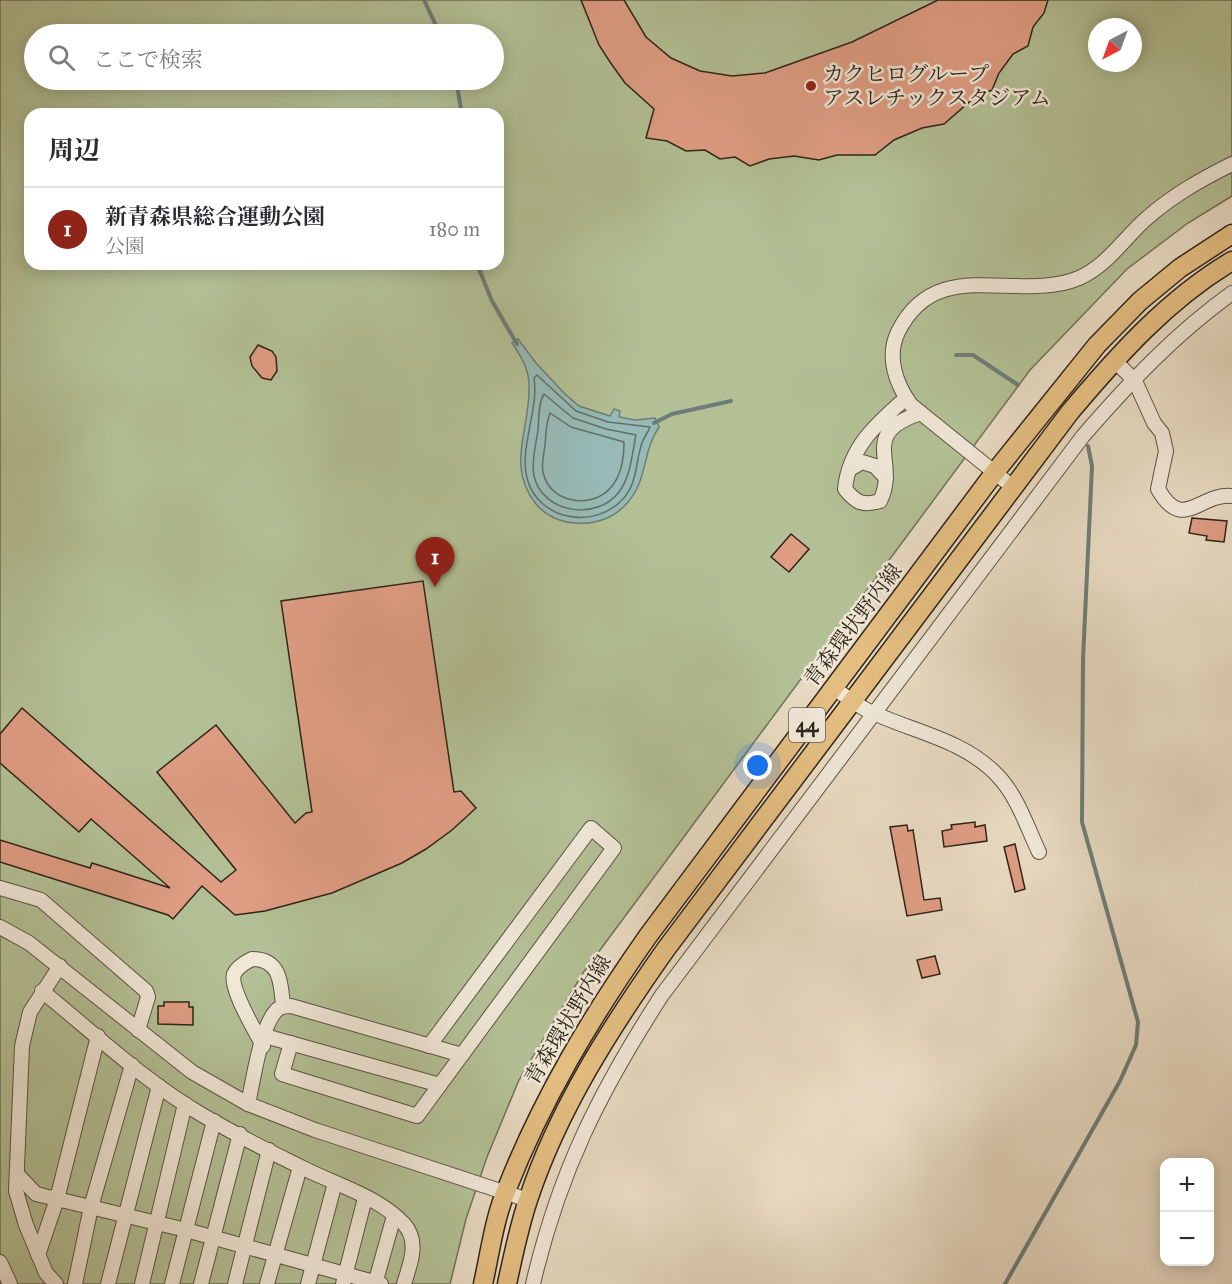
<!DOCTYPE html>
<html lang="ja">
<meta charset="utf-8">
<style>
:root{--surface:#fff;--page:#f2f2f3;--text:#2b2b33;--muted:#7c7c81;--line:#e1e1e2;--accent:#8f2418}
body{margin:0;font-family:"IM FELL Great Primer","Noto Serif JP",serif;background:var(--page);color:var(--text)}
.controls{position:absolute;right:18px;bottom:18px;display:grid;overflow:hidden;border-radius:12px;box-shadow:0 3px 15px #0003}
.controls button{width:54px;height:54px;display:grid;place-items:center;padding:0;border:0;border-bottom:2px solid var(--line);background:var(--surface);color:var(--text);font:30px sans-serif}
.compass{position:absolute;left:1088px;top:18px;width:54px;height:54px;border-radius:50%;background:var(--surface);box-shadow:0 3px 15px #0003;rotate:221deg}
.you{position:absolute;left:758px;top:766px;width:21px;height:21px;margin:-15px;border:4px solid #fff;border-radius:50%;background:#1a73e8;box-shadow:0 0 0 9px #1a73e833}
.badge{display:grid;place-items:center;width:39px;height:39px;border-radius:50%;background:var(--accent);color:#fff;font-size:20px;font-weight:700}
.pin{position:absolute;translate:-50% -50px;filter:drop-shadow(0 2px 3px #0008)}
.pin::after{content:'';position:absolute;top:32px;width:21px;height:18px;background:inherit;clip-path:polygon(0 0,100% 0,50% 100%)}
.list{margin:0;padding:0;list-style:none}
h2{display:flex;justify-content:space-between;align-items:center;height:78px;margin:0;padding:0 24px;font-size:26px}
h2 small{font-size:20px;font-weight:400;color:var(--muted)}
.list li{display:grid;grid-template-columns:39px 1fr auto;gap:18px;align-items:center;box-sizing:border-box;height:84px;padding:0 24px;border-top:2px solid var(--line)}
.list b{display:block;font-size:22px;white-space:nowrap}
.list p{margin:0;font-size:20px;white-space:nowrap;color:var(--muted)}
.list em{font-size:20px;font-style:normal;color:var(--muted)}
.icon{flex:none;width:33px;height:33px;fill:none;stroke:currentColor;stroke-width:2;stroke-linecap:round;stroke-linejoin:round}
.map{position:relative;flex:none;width:1232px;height:1284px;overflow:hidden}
.search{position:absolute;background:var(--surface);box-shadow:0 3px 15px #0003;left:24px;top:24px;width:480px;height:66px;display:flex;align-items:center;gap:15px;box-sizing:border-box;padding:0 21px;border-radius:33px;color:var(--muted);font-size:22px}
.panel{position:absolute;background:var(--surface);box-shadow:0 3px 15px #0003;left:24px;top:108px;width:480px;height:162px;border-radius:18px}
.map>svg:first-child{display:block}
.green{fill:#b3c095;stroke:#707258;stroke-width:1.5;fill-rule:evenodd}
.water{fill:#97bab6;stroke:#6d7e78;stroke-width:1.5}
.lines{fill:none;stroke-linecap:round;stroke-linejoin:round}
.shore{stroke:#626f68;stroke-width:1.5}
.stream{stroke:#6d7e78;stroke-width:4}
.building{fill:#df9d83;stroke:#2e241a;stroke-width:1.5}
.minor-casing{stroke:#5c5244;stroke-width:16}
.major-casing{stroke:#2e241a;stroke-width:21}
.minor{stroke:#f0e7d7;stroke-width:14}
.major{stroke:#e4bd81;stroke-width:18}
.poi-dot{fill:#8f2418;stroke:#f0e7d7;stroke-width:2}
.labels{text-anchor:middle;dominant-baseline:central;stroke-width:5;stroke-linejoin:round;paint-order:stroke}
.shield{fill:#f0e7d7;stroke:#685e53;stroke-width:1.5}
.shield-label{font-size:20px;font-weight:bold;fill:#2e241a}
.poi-label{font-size:21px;fill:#2e241a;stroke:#f0e7d7;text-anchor:start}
.street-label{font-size:21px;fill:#2e241a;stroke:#f0e7d7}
</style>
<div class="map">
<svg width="1232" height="1284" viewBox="0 0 1232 1284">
<rect width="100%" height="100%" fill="#e8dac2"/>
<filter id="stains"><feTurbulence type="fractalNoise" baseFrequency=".00333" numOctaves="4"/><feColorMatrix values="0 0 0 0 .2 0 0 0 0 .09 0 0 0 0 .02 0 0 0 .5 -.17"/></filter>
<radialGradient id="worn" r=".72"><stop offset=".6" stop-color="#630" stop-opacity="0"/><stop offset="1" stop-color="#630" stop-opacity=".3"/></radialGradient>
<path class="green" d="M0 0H1232V196L1188 223 1127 269 1030 370 583 973 519 1080 487 1157 466 1219 450 1284H0ZM1097 27H1133V63H1097ZM34 34H494V80H34ZM30 114H498V264H30Z"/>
<path class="water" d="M518 339 536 363 566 395 579 406 610 416 614 409 620 411 619 417 635 420 655 418 659 427C642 452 648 479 628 502 615 518 595 525 575 523 560 522 546 516 536 504 505 466 531 428 529 385 529 369 521 356 512 343Z"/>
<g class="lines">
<g class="shore">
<path d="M537 375 576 411 608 422 650 427C648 433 644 437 642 443 635 463 638 482 623 499 595 530 538 521 527 478 519 449 539 409 534 378Z"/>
<path d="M544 394 573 418 606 429 636 435C632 454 631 476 619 492 597 521 543 514 534 476 531 462 536 444 538 430 539 419 538 403 544 394Z"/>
<path d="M550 413 571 427 624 442C624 457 622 474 612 486 594 510 549 504 543 472 541 464 544 454 545 445 546 435 546 422 550 413Z"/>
</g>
<g class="stream">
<polyline points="424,0 440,34"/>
<polyline points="456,80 462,114"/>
<polyline points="477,264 492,301 517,344"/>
<polyline points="956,355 973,355 1018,385"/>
<polyline points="654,423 672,414 731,401"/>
<polyline points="1005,1284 1120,1081 1136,1045 1138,1022 1082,822 1083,659 1092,466 1088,446"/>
</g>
</g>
<g class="building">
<polygon points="581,0 624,0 646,37 671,58 700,71 732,76 765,73 852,42 938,0 1048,0 1044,13 1033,27 1028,46 1013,54 999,73 992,90 974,98 944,124 922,128 894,140 875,155 837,155 819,160 794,156 769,159 750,166 735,157 720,159 705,150 686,151 667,141 646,138 654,109 625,83 610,62 599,45"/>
<polygon points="258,345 272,351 276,357 277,371 271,380 262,378 252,366 250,357"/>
<polygon points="1192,518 1227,521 1224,542 1206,540 1207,536 1189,533"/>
<polygon points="791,534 809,549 789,572 771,557"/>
<polygon points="423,581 454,792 461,791 476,808 452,830 426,849 402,863 332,893 265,911 235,915 202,886 173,919 168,915 0,862 0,840 90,868 92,863 170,888 91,819 79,832 0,763 0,734 22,708 221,882 236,870 157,772 216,725 295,823 306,813 312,812 281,601"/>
<polygon points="975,822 975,827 985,825 987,841 944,847 942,831 952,829 951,825"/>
<polygon points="907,825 908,831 913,830 924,900 940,898 942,910 907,916 890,827"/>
<polygon points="1015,844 1025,889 1015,892 1004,847"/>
<polygon points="935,956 940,974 922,978 917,960"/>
<polygon points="164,1002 189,1002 189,1007 193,1007 193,1025 158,1024 158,1006 164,1006"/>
</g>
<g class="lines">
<defs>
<g id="minor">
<path d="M1114 360 1135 381 1154 423 1162 433 1166 451 1158 489C1183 533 1199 493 1232 496"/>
<path d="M906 398C876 424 849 448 845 489 856 503 863 506 880 501 900 461 857 434 921 413"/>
<polyline points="850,469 862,462 875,466 886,478"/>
<path d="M1014 488 911 405C896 384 886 357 898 332 937 253 1017 304 1079 278 1107 266 1125 237 1147 218 1173 195 1202 179 1232 164"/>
<path d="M834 688C844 695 854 703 865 709 908 731 962 738 997 775 1017 795 1027 827 1039 852"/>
<polyline points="0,888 41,900 146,991 148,997 138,1030"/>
<polyline points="0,927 29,943 192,1072 248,1104 315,1130 528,1200"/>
<path d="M42 991C95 1034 145 1082 204 1116 235 1134 268 1151 301 1167 334 1184 378 1196 404 1224 420 1242 410 1264 404 1284"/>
<polyline points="265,1036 440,1085"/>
<polyline points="291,1043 282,1074 417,1116 614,848 591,828 429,1046"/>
<path d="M263 1046C256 1032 229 988 234 974 237 967 246 962 252 959 281 959 281 984 283 1006"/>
<path d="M248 1104C253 1082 261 1023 278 1009 282 1006 286 1006 291 1006L462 1055"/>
<polyline points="17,1174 36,1194 186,1230 381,1284"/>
<polyline points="38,1255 57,1199 98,1036"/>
<polyline points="0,1262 10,1284"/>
<polyline points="56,1284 46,1273 26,1225 16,1191 22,1046 30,1012 60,966"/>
<polyline points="75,1284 91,1207 132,1065"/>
<polyline points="108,1284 159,1086"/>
<polyline points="142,1284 185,1104"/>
<polyline points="172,1284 214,1121"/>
<polyline points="201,1284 240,1134"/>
<polyline points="235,1284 269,1150"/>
<polyline points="267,1284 300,1167"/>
<polyline points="308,1284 335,1183"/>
<polyline points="343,1284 365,1198"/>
<polyline points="375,1284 394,1216"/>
<path d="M533 1284C559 1172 600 1091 662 995L1083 436C1129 383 1175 334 1232 293"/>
</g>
<g id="major">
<path d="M483 1284C490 1253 494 1220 506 1191 542 1099 591 1017 648 936L995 472 1097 345 1140 301 1180 268 1232 234"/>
<path d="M507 1284C513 1256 519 1227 528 1200 558 1109 611 1027 666 949L1070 412C1118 355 1168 299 1232 261"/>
</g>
</defs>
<use href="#minor" class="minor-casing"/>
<use href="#major" class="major-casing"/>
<use href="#minor" class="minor"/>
<use href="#major" class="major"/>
</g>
<circle class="poi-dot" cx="811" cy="86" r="6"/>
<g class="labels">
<rect class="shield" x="789" y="708" width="36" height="34" rx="4.5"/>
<g class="shield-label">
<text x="807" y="725">44</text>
</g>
<g class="poi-label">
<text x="823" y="74">カクヒログループ<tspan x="823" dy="24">アスレチックスタジアム</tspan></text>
</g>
<g class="street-label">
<text transform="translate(853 625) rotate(-53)">青森環状野内線</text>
<text transform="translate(568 1020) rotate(-59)">青森環状野内線</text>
</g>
</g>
<rect width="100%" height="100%" filter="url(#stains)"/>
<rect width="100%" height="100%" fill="url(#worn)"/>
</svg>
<div class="controls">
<button>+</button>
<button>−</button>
</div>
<svg class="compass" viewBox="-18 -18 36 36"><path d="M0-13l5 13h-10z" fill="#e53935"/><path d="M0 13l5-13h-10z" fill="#7c7c81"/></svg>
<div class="you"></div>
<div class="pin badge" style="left:435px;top:587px">1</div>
<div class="search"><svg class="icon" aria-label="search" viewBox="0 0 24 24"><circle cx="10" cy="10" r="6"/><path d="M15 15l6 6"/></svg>ここで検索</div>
<section class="panel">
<h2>周辺<small></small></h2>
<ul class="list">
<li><span class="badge">1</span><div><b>新青森県総合運動公園</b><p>公園</p></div><em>180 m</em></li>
</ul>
</section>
</div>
